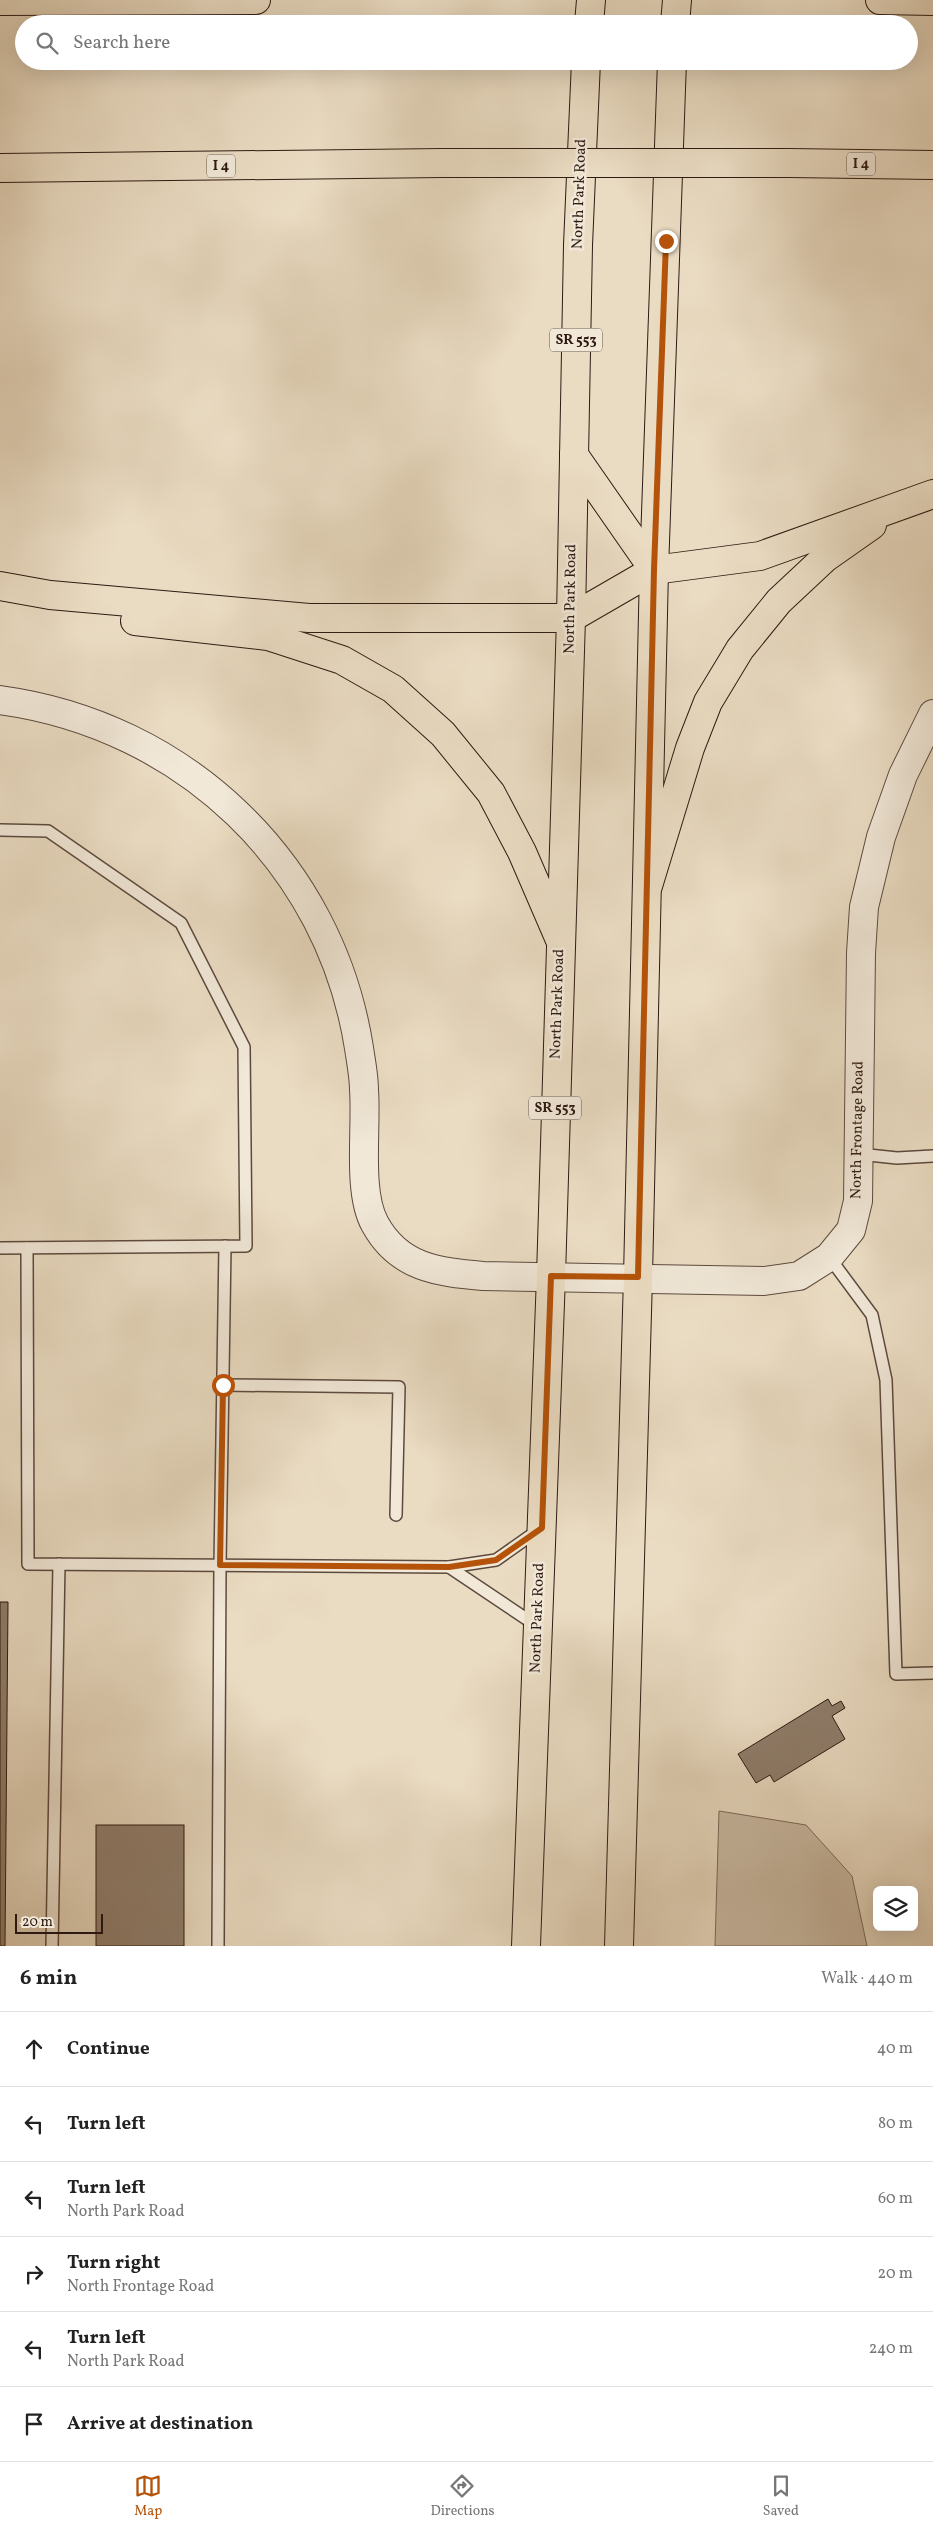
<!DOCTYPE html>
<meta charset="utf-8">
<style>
:root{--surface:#fff;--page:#f6f6f6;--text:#222;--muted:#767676;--line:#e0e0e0;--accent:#b45309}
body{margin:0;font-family:Vollkorn,serif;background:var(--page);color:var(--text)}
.controls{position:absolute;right:15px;bottom:15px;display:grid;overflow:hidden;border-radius:8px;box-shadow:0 5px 20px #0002}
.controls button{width:45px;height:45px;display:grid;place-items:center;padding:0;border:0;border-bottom:1px solid var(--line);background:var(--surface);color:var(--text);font:25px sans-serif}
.scale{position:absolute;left:15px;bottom:12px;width:88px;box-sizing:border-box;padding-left:5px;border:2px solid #2e1a12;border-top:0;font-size:14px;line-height:18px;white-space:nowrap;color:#2e1a12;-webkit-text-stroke:4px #f1e8d8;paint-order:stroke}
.stop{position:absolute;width:15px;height:15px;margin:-11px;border:4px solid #b45309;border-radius:50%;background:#fff}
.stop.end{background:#b45309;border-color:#fff;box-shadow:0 1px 5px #0008}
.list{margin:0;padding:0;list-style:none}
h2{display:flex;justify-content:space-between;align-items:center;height:65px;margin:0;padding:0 20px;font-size:21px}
h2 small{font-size:16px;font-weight:400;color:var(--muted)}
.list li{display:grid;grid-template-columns:32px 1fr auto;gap:15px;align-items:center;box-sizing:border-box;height:75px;padding:0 20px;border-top:1px solid var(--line)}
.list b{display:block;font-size:19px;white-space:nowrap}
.list p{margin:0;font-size:16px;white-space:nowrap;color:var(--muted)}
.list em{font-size:16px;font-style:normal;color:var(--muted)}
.icon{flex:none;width:28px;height:28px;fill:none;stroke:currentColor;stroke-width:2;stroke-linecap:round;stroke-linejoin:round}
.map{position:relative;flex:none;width:933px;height:1946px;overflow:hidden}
.search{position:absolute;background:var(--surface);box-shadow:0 5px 20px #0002;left:15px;right:15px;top:15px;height:55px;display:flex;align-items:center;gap:12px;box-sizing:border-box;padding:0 18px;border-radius:28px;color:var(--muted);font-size:19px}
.sheet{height:515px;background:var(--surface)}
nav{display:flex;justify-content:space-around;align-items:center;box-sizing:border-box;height:70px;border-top:1px solid var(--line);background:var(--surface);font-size:14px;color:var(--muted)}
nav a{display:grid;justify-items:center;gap:2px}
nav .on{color:var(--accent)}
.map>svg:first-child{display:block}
.green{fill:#cabba5;stroke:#7c6a5c}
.building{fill:#907f6e;stroke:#2e1a12}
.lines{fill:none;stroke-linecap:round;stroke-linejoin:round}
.service-casing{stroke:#5d4a3e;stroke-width:14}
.tertiary-casing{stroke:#5d4a3e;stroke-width:30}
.primary-casing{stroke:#2e1a12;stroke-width:30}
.motorway-casing{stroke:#2e1a12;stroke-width:30}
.service{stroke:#f1e8d8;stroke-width:11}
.tertiary{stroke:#f1e8d8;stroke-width:28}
.primary{stroke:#eadcc3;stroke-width:28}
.motorway{stroke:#eadcc3;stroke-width:28}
.motorway-bridge-casing{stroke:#2e1a12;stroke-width:30;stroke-linecap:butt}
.motorway-bridge{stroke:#eadcc3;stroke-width:28}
.route{stroke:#b45309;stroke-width:6}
.labels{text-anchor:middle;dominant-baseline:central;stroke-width:5;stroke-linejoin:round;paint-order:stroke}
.shield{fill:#f1e8d8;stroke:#68584d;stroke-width:1}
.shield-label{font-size:14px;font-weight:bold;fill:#2e1a12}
.street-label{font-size:15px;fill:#2e1a12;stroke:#f1e8d8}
</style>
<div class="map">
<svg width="933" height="1946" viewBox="0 0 933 1946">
<rect width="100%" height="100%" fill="#eadcc3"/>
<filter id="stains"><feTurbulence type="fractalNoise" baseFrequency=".004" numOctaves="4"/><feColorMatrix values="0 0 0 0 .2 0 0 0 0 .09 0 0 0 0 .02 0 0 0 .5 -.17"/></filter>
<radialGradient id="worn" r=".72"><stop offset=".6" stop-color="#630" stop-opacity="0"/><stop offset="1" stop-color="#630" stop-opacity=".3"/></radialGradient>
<polygon class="green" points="719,1811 806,1825 852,1876 867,1946 715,1946"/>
<g class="building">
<polygon points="0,1602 8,1602 5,1946 0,1946"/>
<polygon points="828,1699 832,1706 841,1701 845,1708 832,1716 845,1739 774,1782 770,1775 756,1783 738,1754"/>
<rect x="96" y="1825" width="88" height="121"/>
</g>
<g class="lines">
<defs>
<g id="service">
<polyline points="0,830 48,831 181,923 244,1047 246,1246 0,1248"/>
<polyline points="859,1154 897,1158 933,1156"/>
<polyline points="27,1248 28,1564 449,1567 496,1560 540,1529"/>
<polyline points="829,1257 872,1315 886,1380 896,1674 933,1673"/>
<polyline points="223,1385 399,1387 396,1515"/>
<polyline points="449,1567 537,1626"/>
<polyline points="52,1946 59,1564"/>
<polyline points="218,1946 220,1565 225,1246"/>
</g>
<path id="tertiary" d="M0 700C184 725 330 863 359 1048 361 1062 364 1076 364 1090 367 1128 357 1192 375 1224 399 1268 438 1272 483 1276L764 1281 799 1276 829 1257 851 1230 858 1201 861 953 864 907 881 837 903 775 933 714"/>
<g id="primary">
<polyline points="589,24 591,0"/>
<polyline points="675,24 677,0"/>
<polyline points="526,1946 551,1276 571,618 578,245 586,61"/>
<polyline points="619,1946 638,1277 654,570 672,61"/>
</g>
<g id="motorway">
<polyline points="880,0 933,1"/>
<polyline points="0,1 256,0"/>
<polyline points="789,163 933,165"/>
<polyline points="0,168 442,163"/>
<polyline points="574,455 654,570"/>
<polyline points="0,586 50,595 309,618 571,618 654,570 760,556 933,494"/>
<polyline points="135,621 268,636 342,660 393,689 443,734 491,793 522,852 560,940"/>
<polyline points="648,886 690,748 708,702 740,649 779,601 825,558 872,525"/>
</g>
</defs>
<use href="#service" class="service-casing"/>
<use href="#tertiary" class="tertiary-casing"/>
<use href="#primary" class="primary-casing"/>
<use href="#motorway" class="motorway-casing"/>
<use href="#service" class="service"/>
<use href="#tertiary" class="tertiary"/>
<use href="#primary" class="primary"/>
<use href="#motorway" class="motorway"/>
<defs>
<polyline id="motorway-bridge" points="442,163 789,163"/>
</defs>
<use href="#motorway-bridge" class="motorway-bridge-casing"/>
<use href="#motorway-bridge" class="motorway-bridge"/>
</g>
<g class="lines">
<polyline class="route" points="223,1385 220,1565 449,1567 496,1560 542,1528 551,1276 638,1277 654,570 666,241"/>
</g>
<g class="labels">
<g class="shield">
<rect x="847" y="152.5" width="28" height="23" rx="4"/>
<rect x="207" y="154.5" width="28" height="23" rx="4"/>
<rect x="550" y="328.5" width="52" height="23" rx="4"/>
<rect x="529" y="1096.5" width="52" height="23" rx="4"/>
</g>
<g class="shield-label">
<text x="861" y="164">I 4</text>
<text x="221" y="166">I 4</text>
<text x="576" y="340">SR 553</text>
<text x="555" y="1108">SR 553</text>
</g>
<g class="street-label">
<text transform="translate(580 194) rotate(-88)">North Park Road</text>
<text transform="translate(571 599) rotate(-89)">North Park Road</text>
<text transform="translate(558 1004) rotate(-88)">North Park Road</text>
<text transform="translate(858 1130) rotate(-89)">North Frontage Road</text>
<text transform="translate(538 1618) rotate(-88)">North Park Road</text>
</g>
</g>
<rect width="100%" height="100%" filter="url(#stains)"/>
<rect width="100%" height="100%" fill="url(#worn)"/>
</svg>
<div class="controls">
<button><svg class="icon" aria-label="layers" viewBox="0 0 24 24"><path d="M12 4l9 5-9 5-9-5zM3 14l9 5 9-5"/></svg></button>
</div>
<div class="scale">20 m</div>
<div class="stop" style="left:223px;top:1385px"></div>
<div class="stop end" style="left:666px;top:241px"></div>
<div class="search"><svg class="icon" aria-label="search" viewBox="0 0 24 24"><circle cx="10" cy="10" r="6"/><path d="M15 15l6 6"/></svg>Search here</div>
</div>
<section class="sheet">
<h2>6 min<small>Walk · 440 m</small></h2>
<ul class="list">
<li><svg class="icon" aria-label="ahead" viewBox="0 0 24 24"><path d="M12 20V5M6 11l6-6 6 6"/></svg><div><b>Continue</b></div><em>40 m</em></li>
<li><svg class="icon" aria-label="left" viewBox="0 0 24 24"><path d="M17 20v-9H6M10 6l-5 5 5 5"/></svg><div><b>Turn left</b></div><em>80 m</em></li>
<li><svg class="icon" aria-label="left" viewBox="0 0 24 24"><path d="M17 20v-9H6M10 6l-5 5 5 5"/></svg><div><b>Turn left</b><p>North Park Road</p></div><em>60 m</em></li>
<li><svg class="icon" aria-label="right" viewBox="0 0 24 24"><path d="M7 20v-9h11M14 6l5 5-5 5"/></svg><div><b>Turn right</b><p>North Frontage Road</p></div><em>20 m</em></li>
<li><svg class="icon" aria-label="left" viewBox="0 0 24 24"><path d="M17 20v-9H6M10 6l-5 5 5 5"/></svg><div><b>Turn left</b><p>North Park Road</p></div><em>240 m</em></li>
<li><svg class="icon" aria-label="arrive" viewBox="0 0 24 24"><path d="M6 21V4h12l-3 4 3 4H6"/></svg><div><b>Arrive at destination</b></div></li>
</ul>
</section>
<nav>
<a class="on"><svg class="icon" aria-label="map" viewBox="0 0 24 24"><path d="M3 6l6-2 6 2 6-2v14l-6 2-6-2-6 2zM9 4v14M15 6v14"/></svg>Map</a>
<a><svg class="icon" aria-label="directions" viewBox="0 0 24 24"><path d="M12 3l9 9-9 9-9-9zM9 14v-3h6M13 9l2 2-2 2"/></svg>Directions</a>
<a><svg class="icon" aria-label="saved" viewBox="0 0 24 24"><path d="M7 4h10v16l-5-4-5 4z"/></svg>Saved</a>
</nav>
